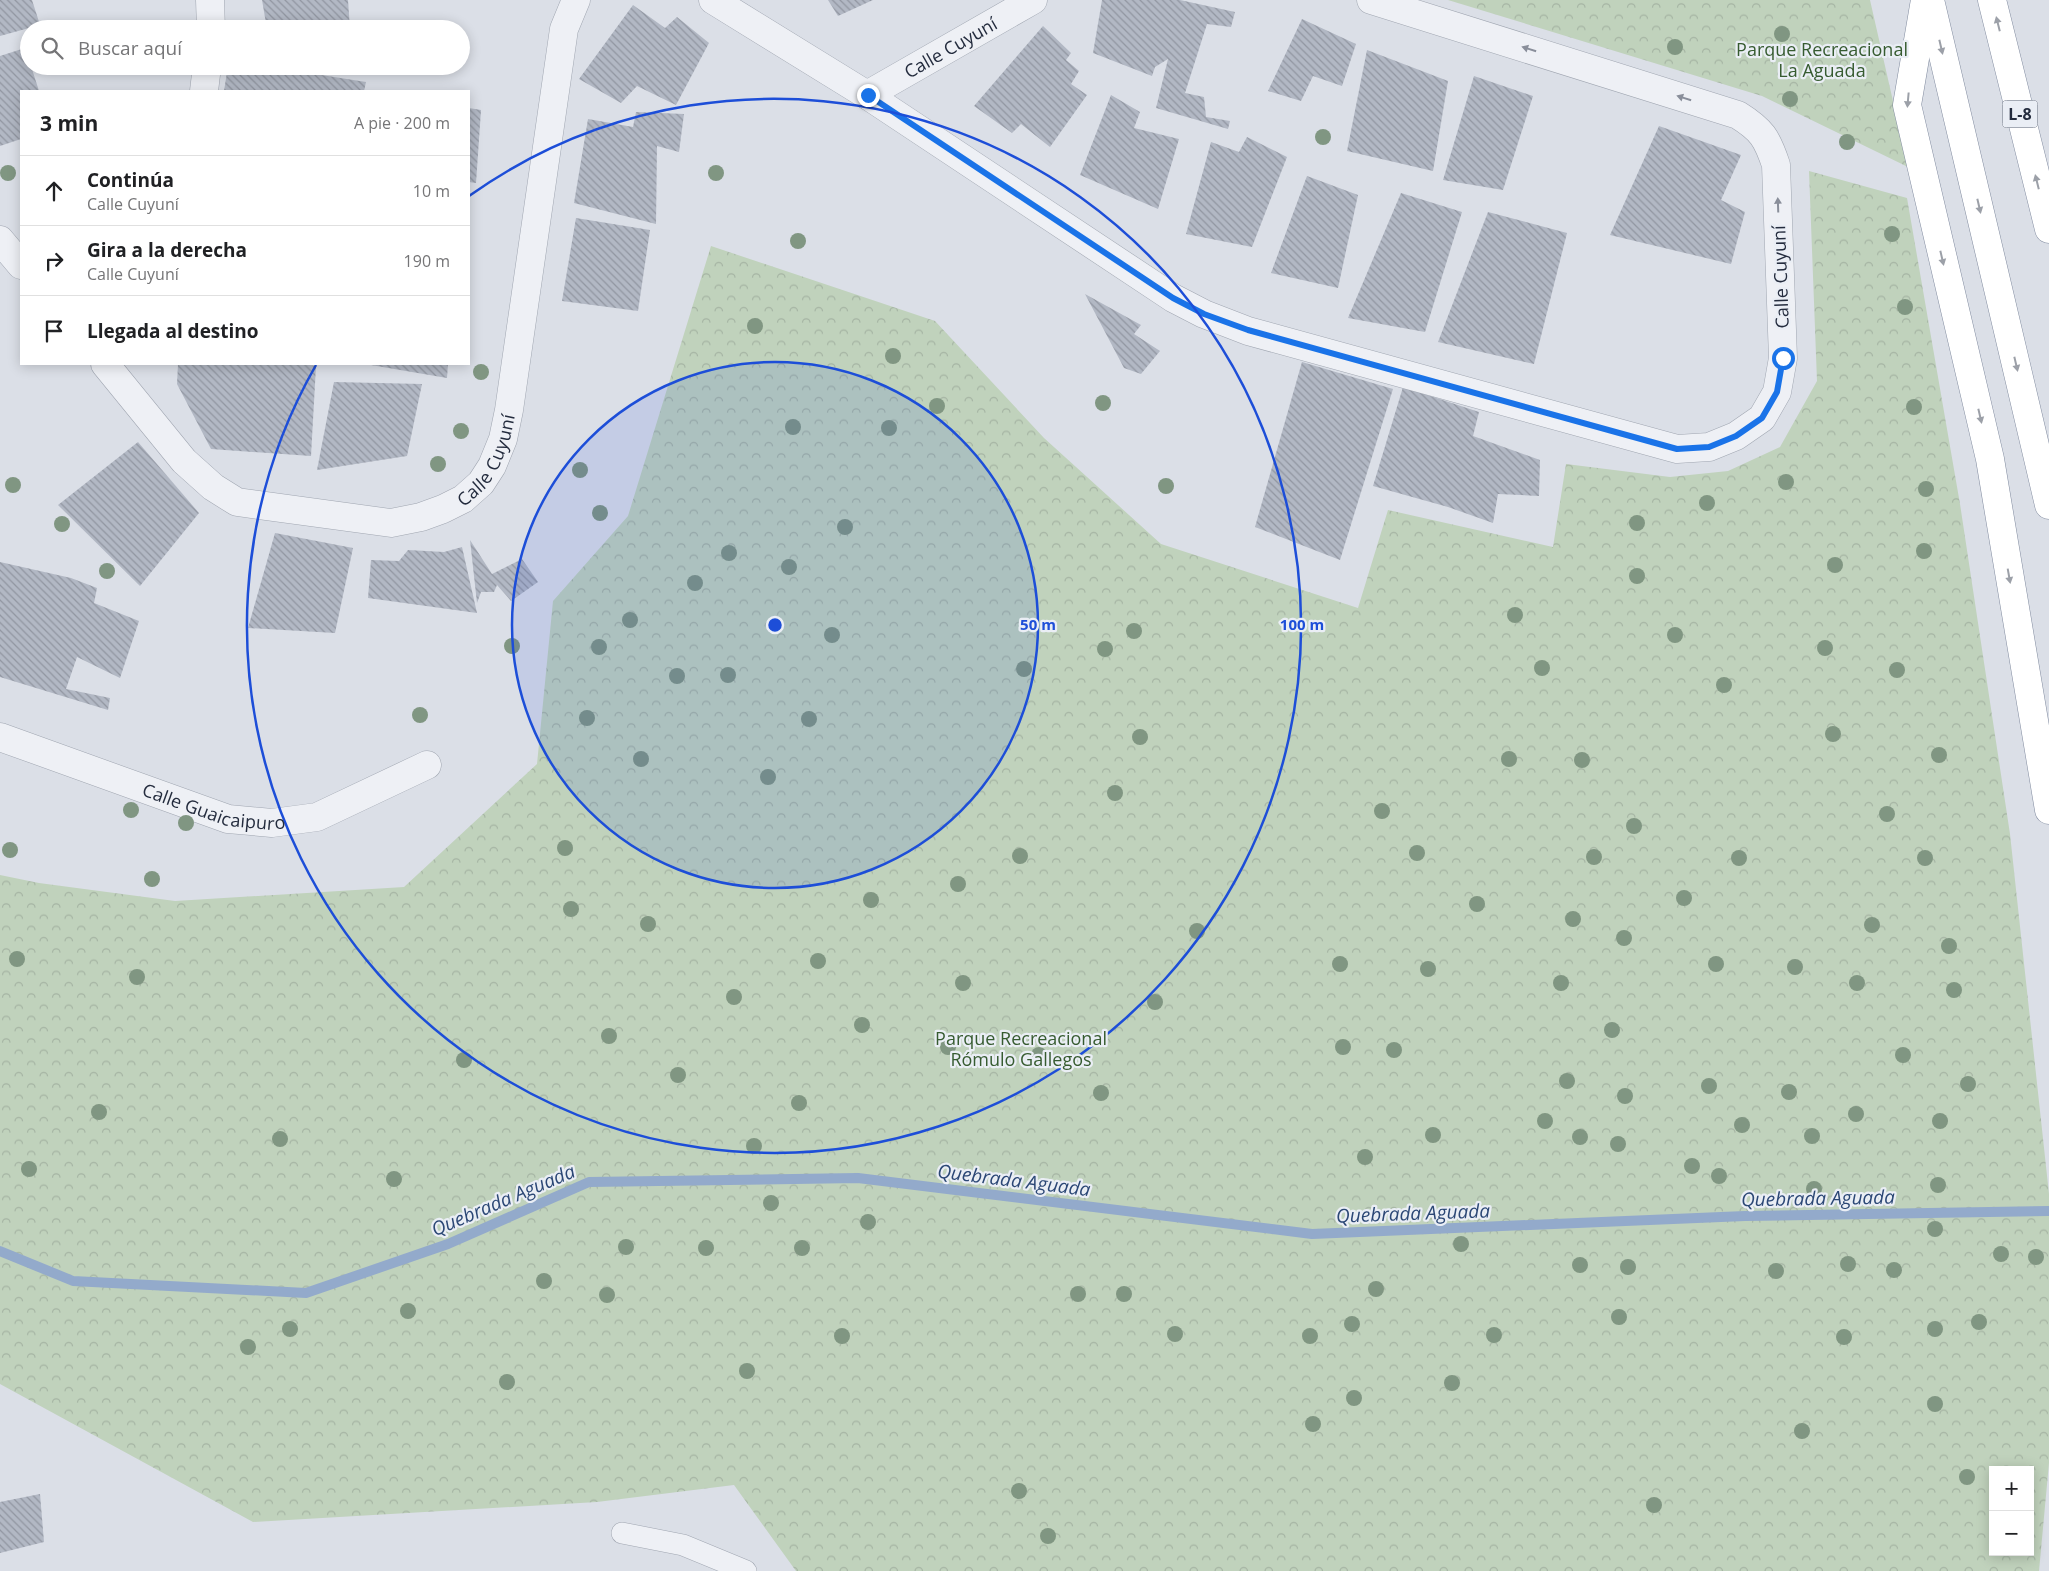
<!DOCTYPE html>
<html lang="es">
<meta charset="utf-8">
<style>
:root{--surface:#fff;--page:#f6f6f6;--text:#202124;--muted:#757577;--line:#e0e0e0}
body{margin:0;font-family:"Open Sans",sans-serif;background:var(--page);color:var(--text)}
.controls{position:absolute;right:15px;bottom:15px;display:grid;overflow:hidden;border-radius:0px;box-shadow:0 2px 12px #0003}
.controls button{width:45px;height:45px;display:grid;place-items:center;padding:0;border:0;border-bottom:1px solid var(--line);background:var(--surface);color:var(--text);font:25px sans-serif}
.stop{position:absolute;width:15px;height:15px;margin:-11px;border:4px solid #1a73e8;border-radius:50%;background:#fff}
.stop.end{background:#1a73e8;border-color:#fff;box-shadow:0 1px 5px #0008}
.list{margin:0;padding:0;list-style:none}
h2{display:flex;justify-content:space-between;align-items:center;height:65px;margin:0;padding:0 20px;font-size:21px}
h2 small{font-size:16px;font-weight:400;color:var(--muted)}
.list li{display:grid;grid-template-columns:32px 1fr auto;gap:15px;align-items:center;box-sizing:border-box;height:70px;padding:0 20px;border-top:1px solid var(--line)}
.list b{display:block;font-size:19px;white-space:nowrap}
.list p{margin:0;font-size:16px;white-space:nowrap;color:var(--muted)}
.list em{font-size:16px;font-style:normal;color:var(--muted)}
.icon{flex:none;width:28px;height:28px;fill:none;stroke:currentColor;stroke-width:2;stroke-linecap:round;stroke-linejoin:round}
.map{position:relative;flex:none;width:2049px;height:1571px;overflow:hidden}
.search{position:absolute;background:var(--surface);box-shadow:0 2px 12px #0003;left:20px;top:20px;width:450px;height:55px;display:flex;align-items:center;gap:12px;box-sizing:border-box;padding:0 18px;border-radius:28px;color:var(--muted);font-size:19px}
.panel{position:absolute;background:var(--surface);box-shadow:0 2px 12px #0003;left:20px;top:90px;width:450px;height:275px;border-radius:0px}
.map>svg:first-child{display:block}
.park{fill:url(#park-crowns);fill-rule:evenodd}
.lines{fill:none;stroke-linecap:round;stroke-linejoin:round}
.stream{stroke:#93aacb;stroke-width:10}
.building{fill:url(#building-back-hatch)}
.service-casing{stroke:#a0a6b1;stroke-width:22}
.minor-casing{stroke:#a0a6b1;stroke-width:29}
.motorway-casing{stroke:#818b9f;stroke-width:29}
.service{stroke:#eef0f5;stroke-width:21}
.minor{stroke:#eef0f5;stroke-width:28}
.motorway{stroke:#fff;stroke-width:28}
.tree{fill:#809682}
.oneway{fill:#9ca0a8}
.oneway2{fill:#898e9a}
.route{stroke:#1a73e8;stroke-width:6}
.ring{fill:none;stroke:#1d4ed8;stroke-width:2.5}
.labels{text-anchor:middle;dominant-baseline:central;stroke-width:4.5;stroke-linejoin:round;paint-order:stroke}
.shield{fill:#eaeef5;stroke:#5f6675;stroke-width:1}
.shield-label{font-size:16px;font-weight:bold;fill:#242c3e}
.street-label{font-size:18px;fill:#242c3e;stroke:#eaeef5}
.park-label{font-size:18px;fill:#365b30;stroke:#eaeef5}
.water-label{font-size:19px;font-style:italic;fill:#2b4775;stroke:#eaeef5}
.centre{fill:#1d4ed8;stroke:#eaeef5;stroke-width:2.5}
.ring-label{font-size:15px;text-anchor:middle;font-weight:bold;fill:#1d4ed8;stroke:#eaeef5;stroke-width:4.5;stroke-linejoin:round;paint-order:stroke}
</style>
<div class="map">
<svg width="2049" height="1571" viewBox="0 0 2049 1571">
<defs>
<pattern id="park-crowns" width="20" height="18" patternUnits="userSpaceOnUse" patternTransform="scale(1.25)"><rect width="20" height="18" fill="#c0d2bc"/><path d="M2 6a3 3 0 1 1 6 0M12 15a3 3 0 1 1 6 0" fill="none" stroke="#a5b4a3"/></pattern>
<pattern id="building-back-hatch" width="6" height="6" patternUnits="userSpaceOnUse" patternTransform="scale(1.25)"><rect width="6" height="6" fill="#b2b8c4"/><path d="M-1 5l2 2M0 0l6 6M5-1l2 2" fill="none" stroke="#9196a1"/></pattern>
</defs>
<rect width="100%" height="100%" fill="#dbdfe7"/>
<g class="park">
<polygon points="1448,0 1870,0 1908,167 1762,96"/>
<path d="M1809 171 1907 198 1960 504 2010 834 2049 1194V1463L2039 1571H796L734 1485 597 1502 253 1522 0 1384V875L39 883 175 901 404 887 537 764 553 601 628 516 711 246 935 321 1044 438 1161 544 1358 608 1388 510 1553 547 1566 464 1670 477 1728 471 1780 447 1817 381ZM1993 1470H2030V1552H1993Z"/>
</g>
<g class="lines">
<polyline class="stream" points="0,1251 73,1281 306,1293 448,1244 589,1182 858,1178 1312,1234 1745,1216 2049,1211"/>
</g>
<g class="building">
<polygon points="0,0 32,0 40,25 0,36"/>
<polygon points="262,0 348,0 350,29 267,29"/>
<polygon points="828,0 873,0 838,16"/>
<polygon points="1102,0 1180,0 1235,12 1231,27 1207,24 1185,93 1204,97 1206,117 1230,121 1228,129 1156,108 1168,59 1155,67 1152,76 1093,53"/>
<polygon points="633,5 665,28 677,17 709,43 676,105 637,86 621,103 579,79"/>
<polygon points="1302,19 1356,44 1342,86 1313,76 1301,101 1268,91"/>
<polygon points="1043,26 1071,53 1066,60 1079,71 1071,84 1087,95 1050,147 1021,124 1012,133 974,106"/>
<polygon points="25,48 29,66 31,66 39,91 21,91 21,139 0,146 0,56"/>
<polygon points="1367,50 1448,81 1433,171 1347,151"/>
<polygon points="228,66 264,66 366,82 364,91 224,91"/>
<polygon points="1474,76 1533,96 1503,190 1443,180"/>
<polygon points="1111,95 1140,112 1134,128 1179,139 1158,209 1080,175"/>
<polygon points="469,108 481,110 476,183 469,182"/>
<polygon points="636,112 684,114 679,152 657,146 656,224 574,203 588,119 633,127"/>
<polygon points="1659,126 1741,155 1721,200 1745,212 1731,264 1610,235"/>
<polygon points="1247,137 1287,157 1252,247 1186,234 1211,142 1239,152"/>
<polygon points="1307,176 1358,195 1338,288 1271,273"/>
<polygon points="1401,193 1462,212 1425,332 1348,318"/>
<polygon points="1488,212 1567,233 1534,364 1438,342"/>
<polygon points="576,218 650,230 638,311 562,301"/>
<polygon points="1085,294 1141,325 1134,334 1160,351 1141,374 1124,368"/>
<polygon points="1302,362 1393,389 1340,560 1255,527"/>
<polygon points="178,364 304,364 316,366 311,456 211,449 177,384"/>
<polygon points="371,364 448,364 447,378 371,365"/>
<polygon points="334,382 422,384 407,456 317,470"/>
<polygon points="1403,387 1479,412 1473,436 1540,460 1539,496 1498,494 1493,523 1448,507 1373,486"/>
<polygon points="138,442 199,513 140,586 58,505"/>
<polygon points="275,533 353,548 335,633 248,628"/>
<polygon points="470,540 492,574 522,559 538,582 511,601 497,585 494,592 481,592 477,603"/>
<polygon points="462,547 477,613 368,598 371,560 399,561 408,550 444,552"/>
<polygon points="0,562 71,578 97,588 94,603 139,621 120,678 77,657 66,689 110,698 108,710 0,677"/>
<polygon points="40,1494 44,1542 0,1553 0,1502"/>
</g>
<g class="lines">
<defs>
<polyline id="service" points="622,1533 683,1545 746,1571"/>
<g id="minor">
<polyline points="210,0 211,29"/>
<path d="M713 0 867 95 1173 298 1204 314 1248 331 1677 449 1709 447 1736 436 1762 418 1777 392 1783 358 1776 165C1767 138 1762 130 1738 115L1371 0"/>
<polyline points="204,91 207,66"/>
<path id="s1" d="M867 95 1033 0"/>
<polyline points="0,240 21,265"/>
<path id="s2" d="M105 364 184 461 213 487 237 502 391 523 421 517 443 509 463 499 481 483 492 466 503 439 509 410 564 29 576 0"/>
<path id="s3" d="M0 737 228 819 272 823 317 817 427 765"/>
</g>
<g id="motorway">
<polyline points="1925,0 1907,105 1990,459 2049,810"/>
<polyline points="1930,0 2049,505"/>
<polyline points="1992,0 2049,229"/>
</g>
</defs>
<use href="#service" class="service-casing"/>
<use href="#minor" class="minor-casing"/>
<use href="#motorway" class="motorway-casing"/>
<use href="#service" class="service"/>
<use href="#minor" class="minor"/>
<use href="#motorway" class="motorway"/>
</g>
<g class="tree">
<circle cx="1782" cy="34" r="8"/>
<circle cx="1675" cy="47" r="8"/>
<circle cx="1790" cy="99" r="8"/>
<circle cx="1323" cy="137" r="8"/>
<circle cx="1847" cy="142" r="8"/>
<circle cx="8" cy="173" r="8"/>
<circle cx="716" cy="173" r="8"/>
<circle cx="1892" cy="234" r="8"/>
<circle cx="798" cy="241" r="8"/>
<circle cx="1905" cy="307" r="8"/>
<circle cx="755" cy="326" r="8"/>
<circle cx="893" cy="356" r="8"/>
<circle cx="481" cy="372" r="8"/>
<circle cx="1103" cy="403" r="8"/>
<circle cx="937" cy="406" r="8"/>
<circle cx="1914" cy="407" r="8"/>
<circle cx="793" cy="427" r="8"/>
<circle cx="889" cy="428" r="8"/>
<circle cx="461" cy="431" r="8"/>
<circle cx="438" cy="464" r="8"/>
<circle cx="580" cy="470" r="8"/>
<circle cx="1786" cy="482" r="8"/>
<circle cx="13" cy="485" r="8"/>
<circle cx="1166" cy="486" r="8"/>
<circle cx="1926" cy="489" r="8"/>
<circle cx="1707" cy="503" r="8"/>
<circle cx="600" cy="513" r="8"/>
<circle cx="1637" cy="523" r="8"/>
<circle cx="62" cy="524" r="8"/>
<circle cx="845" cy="527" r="8"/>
<circle cx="1924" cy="551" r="8"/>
<circle cx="729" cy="553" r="8"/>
<circle cx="1835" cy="565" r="8"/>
<circle cx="789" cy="567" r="8"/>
<circle cx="107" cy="571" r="8"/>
<circle cx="1637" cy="576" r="8"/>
<circle cx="695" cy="583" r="8"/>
<circle cx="1515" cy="615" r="8"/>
<circle cx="630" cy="620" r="8"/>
<circle cx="1134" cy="631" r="8"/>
<circle cx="832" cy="635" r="8"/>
<circle cx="1675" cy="635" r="8"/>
<circle cx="512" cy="646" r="8"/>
<circle cx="599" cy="647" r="8"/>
<circle cx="1825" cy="648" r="8"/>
<circle cx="1105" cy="649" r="8"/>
<circle cx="1542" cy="668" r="8"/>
<circle cx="1024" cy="669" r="8"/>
<circle cx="1897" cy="670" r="8"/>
<circle cx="728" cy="675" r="8"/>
<circle cx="677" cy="676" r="8"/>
<circle cx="1724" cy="685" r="8"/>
<circle cx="420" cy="715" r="8"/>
<circle cx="587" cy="718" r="8"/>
<circle cx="809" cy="719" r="8"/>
<circle cx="1833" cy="734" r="8"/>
<circle cx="1140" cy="737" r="8"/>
<circle cx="1939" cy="755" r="8"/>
<circle cx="641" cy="759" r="8"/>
<circle cx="1509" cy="759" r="8"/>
<circle cx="1582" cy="760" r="8"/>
<circle cx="768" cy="777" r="8"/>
<circle cx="1115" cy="793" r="8"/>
<circle cx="131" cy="810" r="8"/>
<circle cx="1382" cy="811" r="8"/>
<circle cx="1887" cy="814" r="8"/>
<circle cx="186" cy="823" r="8"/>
<circle cx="1634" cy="826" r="8"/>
<circle cx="565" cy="848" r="8"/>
<circle cx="10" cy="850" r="8"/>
<circle cx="1417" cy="853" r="8"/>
<circle cx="1020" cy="856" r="8"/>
<circle cx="1594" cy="857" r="8"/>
<circle cx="1739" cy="858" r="8"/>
<circle cx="1925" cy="858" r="8"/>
<circle cx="152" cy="879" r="8"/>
<circle cx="958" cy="884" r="8"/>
<circle cx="1684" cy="898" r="8"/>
<circle cx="871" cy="900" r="8"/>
<circle cx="1477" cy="904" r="8"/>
<circle cx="571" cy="909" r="8"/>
<circle cx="1573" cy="919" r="8"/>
<circle cx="648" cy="924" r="8"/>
<circle cx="1872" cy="925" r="8"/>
<circle cx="1197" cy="931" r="8"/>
<circle cx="1624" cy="938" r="8"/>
<circle cx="1949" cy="946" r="8"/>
<circle cx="17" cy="959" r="8"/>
<circle cx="818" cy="961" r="8"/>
<circle cx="1340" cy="964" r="8"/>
<circle cx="1716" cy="964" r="8"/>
<circle cx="1795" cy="967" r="8"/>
<circle cx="1428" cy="969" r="8"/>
<circle cx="137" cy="977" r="8"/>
<circle cx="963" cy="983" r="8"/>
<circle cx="1561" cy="983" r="8"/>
<circle cx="1857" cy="983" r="8"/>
<circle cx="1954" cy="990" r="8"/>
<circle cx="734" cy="997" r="8"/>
<circle cx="1155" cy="1002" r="8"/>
<circle cx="862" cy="1025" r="8"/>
<circle cx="1612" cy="1030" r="8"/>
<circle cx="609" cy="1036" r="8"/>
<circle cx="948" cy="1047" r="8"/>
<circle cx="1343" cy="1047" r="8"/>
<circle cx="1394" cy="1050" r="8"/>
<circle cx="1039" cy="1055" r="8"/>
<circle cx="1903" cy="1055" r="8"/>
<circle cx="464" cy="1060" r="8"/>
<circle cx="678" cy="1075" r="8"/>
<circle cx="1567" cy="1081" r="8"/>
<circle cx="1968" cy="1084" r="8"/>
<circle cx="1709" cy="1086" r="8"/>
<circle cx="1789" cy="1092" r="8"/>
<circle cx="1101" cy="1093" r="8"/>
<circle cx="1625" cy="1096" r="8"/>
<circle cx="799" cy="1103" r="8"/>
<circle cx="99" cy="1112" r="8"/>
<circle cx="1856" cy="1114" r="8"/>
<circle cx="1545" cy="1121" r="8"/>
<circle cx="1940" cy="1121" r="8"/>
<circle cx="1742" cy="1125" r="8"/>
<circle cx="1433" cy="1135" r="8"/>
<circle cx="1812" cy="1136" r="8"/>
<circle cx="1580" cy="1137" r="8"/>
<circle cx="280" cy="1139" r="8"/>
<circle cx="1618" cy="1144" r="8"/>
<circle cx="754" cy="1146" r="8"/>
<circle cx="1365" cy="1157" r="8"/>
<circle cx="1692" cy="1166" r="8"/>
<circle cx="29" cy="1169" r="8"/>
<circle cx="1719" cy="1176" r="8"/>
<circle cx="394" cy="1179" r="8"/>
<circle cx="1938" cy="1185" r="8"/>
<circle cx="1814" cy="1189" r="8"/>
<circle cx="771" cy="1203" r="8"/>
<circle cx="868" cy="1222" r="8"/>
<circle cx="1935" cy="1229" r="8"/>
<circle cx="1461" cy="1244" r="8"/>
<circle cx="626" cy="1247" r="8"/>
<circle cx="706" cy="1248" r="8"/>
<circle cx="802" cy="1248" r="8"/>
<circle cx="2001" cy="1254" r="8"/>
<circle cx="2036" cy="1257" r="8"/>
<circle cx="1848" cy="1264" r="8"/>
<circle cx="1580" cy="1265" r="8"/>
<circle cx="1628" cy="1267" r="8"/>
<circle cx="1894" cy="1270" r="8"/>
<circle cx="1776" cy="1271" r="8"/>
<circle cx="544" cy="1281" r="8"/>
<circle cx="1376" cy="1289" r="8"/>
<circle cx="1078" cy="1294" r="8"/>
<circle cx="1124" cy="1294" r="8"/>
<circle cx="607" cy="1295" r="8"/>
<circle cx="408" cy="1311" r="8"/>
<circle cx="1619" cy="1317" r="8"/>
<circle cx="1979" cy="1322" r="8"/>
<circle cx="1352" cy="1324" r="8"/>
<circle cx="290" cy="1329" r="8"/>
<circle cx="1935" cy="1329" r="8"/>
<circle cx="1175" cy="1334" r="8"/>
<circle cx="1494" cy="1335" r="8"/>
<circle cx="842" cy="1336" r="8"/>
<circle cx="1310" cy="1336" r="8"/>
<circle cx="1844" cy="1337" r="8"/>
<circle cx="248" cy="1347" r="8"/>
<circle cx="747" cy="1371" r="8"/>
<circle cx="507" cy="1382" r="8"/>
<circle cx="1452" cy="1383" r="8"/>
<circle cx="1354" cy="1398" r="8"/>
<circle cx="1935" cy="1404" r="8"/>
<circle cx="1313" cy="1424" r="8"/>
<circle cx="1802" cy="1431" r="8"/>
<circle cx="1967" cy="1477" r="8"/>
<circle cx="1019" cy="1491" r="8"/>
<circle cx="1654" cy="1505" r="8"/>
<circle cx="1048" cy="1536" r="8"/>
</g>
<defs><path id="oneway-solid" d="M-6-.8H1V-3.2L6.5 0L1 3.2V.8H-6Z" transform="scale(1.25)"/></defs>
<g class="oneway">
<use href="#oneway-solid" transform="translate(1998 24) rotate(-104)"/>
<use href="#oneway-solid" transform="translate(1941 47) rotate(77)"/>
<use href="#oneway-solid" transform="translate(1908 100) rotate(95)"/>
<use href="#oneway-solid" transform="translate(2037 182) rotate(-104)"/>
<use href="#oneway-solid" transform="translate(1979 206) rotate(77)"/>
<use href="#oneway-solid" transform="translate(1942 258) rotate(77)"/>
<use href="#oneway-solid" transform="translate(2016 364) rotate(77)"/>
<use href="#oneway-solid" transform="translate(1980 416) rotate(77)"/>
<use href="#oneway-solid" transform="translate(2009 576) rotate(80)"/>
</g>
<g class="oneway2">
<use href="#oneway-solid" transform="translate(1529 49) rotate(-162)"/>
<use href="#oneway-solid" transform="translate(1684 98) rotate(-162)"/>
<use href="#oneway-solid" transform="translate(1778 205) rotate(-92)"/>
</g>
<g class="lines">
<polyline class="route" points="868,95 1173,298 1204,314 1248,330 1677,449 1709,447 1736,436 1762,418 1777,392 1783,358"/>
</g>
<circle cx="775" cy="625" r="263" fill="#1d4ed8" fill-opacity=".12"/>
<g class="ring">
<circle cx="775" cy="625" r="263"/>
<path d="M469 196A527 527 0 1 1 316 365"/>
</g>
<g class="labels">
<rect class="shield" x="2002.5" y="100.5" width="35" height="27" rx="4"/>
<g class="shield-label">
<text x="2020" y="114">L-8</text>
</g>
<g class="street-label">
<text stroke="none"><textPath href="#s1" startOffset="96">Calle Cuyuní</textPath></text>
<text transform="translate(1780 277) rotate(-92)">Calle Cuyuní</text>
<text stroke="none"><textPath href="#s2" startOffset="471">Calle Cuyuní</textPath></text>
<text stroke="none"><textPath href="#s3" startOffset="226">Calle Guaicaipuro</textPath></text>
</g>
<g class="park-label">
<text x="1822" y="49">Parque Recreacional<tspan x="1822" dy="21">La Aguada</tspan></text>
<text x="1021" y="1038">Parque Recreacional<tspan x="1021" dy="21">Rómulo Gallegos</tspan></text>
</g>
<g class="water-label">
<text transform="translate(1014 1180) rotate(7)">Quebrada Aguada</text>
<text transform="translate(1818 1198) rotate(-1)">Quebrada Aguada</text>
<text transform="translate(503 1200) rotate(-23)">Quebrada Aguada</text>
<text transform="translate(1413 1213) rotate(-2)">Quebrada Aguada</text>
</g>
</g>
<circle cx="775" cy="625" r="8" class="centre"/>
<g class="ring-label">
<text x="1038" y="630">50 m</text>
<text x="1302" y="630">100 m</text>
</g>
</svg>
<div class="controls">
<button>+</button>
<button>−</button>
</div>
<div class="stop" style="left:1783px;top:358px"></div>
<div class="stop end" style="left:868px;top:95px"></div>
<div class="search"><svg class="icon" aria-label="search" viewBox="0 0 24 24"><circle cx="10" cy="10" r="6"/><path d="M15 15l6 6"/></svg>Buscar aquí</div>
<section class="panel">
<h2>3 min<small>A pie · 200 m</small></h2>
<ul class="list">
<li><svg class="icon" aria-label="ahead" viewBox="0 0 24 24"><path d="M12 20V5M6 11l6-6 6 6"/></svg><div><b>Continúa</b><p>Calle Cuyuní</p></div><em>10 m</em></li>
<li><svg class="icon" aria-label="right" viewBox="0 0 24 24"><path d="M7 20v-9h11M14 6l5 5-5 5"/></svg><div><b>Gira a la derecha</b><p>Calle Cuyuní</p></div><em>190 m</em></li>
<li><svg class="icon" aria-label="arrive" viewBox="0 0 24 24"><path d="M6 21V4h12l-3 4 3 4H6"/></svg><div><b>Llegada al destino</b></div></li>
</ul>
</section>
</div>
